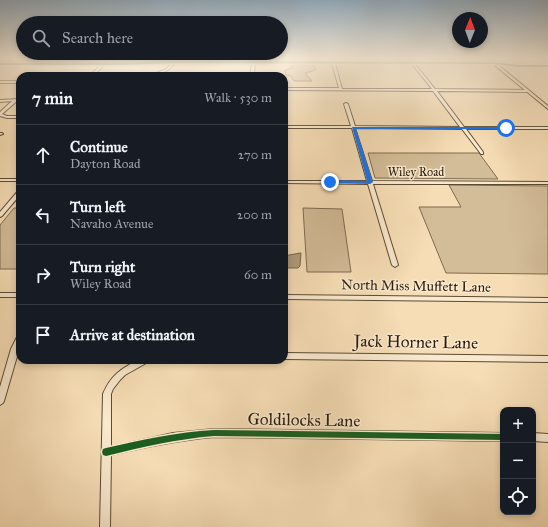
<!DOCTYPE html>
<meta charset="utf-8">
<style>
:root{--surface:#171b24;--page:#20242c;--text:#f1f3f6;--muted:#9ea1a6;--line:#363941}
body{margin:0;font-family:"IM FELL Great Primer",serif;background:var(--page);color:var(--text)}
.controls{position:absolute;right:12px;bottom:12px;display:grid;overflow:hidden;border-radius:8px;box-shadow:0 2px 6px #0003}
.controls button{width:36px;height:36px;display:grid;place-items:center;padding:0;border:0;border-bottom:1px solid var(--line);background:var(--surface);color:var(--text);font:20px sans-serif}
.compass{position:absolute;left:452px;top:12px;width:36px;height:36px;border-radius:50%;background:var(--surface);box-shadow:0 2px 6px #0003;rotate:1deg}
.stop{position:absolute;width:12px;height:12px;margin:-9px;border:3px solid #1a73e8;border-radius:50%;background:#fff}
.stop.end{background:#1a73e8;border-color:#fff;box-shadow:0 1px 4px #0008}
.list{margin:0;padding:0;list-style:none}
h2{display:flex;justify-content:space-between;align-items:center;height:52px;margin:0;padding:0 16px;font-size:17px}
h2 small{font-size:13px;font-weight:400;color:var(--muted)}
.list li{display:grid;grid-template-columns:26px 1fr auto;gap:12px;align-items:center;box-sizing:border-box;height:60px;padding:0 16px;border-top:1px solid var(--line)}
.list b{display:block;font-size:15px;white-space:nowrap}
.list p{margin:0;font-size:13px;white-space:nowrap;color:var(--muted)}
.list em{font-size:13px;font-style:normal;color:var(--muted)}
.icon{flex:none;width:22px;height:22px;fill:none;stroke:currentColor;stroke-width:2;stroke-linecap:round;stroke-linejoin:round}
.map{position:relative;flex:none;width:548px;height:527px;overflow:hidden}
.search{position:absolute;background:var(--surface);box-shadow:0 2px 6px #0003;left:16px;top:16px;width:272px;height:44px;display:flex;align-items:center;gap:10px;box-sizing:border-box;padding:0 14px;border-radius:22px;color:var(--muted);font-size:15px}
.panel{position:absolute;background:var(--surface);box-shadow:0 2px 6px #0003;left:16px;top:72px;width:272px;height:292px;border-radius:12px}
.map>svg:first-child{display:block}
.green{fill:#d3bc98;stroke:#7e6b50}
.water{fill:#b09b7a;stroke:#7a674c}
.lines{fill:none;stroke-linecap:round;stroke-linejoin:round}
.minor-casing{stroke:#5c4b33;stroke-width:2}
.major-casing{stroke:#291a08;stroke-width:2}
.minor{fill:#f9e9cf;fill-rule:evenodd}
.major{fill:#f6ddb5;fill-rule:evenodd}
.cycleway-casing{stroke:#f9e9cf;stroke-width:3}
.cycleway{fill:#1b5e20;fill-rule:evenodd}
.route{fill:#1a73e8}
.labels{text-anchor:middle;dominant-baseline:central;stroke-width:3;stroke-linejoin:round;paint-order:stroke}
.far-street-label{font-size:12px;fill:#291a08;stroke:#f9e9cf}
.street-label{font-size:14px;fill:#291a08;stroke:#f9e9cf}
.near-street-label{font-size:17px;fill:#291a08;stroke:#f9e9cf}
</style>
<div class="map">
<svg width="548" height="527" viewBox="0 0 548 527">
<rect width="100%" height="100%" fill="#f6ddb5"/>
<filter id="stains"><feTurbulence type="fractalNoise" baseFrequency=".005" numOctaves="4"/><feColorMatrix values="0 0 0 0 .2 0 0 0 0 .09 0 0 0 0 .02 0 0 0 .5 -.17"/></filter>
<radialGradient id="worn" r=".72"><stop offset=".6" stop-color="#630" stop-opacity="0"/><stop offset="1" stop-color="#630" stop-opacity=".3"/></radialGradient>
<g class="green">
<polygon points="239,59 313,59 314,62 239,62"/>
<polygon points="293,63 312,63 316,70 305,73 312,81 294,81 291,76 286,75 285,70 292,68"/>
<polygon points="368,153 479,153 498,179 375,178"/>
<polygon points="449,185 548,186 548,274 446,273 419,207 461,207"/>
<polygon points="14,208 20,208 20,269 0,269 0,225"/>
<polygon points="303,208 342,209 351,272 307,272"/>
</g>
<polygon class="water" points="300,253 301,253 300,266 298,268 284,268 284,256"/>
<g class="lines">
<defs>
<g id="minor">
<path d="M331 59H333L334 62H411L410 60 411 59 414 62H493L519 65H548V67H519L493 64H415L435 89 528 90V92H527L437 91 464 127H548V129H466L483 152V154H481L462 129 355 128 372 181 548 182V184H373L398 265 395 267 392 265 368 184 284 183V181H367L352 128H284V126H351L344 104 346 103 348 104 355 126 460 127 433 91 284 90V88H339L332 63H255L254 76H250L252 63H175C168 71 160 76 149 76L166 69 172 63 104 65 93 76H89L101 65H0V63H124L174 61 331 62ZM335 63 412 64 432 89H342Z"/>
<rect x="0" y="81" width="20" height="2"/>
<polygon points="20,99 20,101 17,101 2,114 7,116 20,116 20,118 7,118 0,116 0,112 12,101 0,102 0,100"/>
<polygon points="0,133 2,133 3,134 0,135"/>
<rect x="0" y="179" width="20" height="2"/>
<polygon points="18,191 20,191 20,195 2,216 0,217 0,212"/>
<rect x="0" y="293" width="20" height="4"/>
<polygon points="284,295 548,298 548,302 284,299"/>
<polygon points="20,336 20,346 4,401 3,403 0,405 0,387 11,349 17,337"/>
<polygon points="284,353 548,356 548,362 284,359"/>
<path d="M138 360H149L148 362 125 375 120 380 113 389 111 394V447L173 433 214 429 503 433V441L214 437C179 440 145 447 111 455L110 527H100L103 394C111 375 121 369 138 360Z"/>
<polygon points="533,433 548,434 548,442 533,441"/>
</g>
<g id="major">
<polygon points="7,59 12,59 0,65 0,63"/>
<polygon points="487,59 491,59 548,106 548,109"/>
</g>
</defs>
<use href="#minor" class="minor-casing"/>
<use href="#major" class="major-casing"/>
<use href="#minor" class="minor"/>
<use href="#major" class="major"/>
<defs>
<g id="cycleway">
<polygon points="174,61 493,62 519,65 548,65 548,67 519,67 493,64 174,63 124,65 0,65 0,63 124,63"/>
<path d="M214 430 503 434V440L214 436C177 439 142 447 106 456L103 455 102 452 103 449 106 448C142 440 177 432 214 430Z"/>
</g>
</defs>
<use href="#cycleway" class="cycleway-casing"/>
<use href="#cycleway" class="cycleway"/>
</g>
<linearGradient id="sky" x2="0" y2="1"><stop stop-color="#91aabc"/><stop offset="0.44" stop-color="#fbf0de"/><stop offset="1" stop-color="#fbf0de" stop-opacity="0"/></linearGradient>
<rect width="548" height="133" fill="url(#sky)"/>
<polygon class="route" points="352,127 506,127 508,128 506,129 356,129 373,182 370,184 328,183 328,182 330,180 367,181"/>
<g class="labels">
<g class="far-street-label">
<text x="416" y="172">Wiley Road</text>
</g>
<g class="street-label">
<text transform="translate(416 286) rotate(1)">North Miss Muffett Lane</text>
</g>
<g class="near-street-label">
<text transform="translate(416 342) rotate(1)">Jack Horner Lane</text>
<text transform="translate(304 420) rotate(1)">Goldilocks Lane</text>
</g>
</g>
<rect width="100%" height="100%" filter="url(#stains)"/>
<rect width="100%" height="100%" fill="url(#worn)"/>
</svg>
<div class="controls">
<button>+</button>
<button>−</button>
<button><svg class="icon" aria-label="locate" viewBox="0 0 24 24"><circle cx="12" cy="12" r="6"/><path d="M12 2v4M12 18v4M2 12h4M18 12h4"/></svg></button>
</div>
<svg class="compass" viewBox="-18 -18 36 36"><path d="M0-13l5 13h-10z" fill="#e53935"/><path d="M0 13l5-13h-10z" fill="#9ea1a6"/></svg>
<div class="stop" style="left:506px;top:128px"></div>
<div class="stop end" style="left:330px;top:182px"></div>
<div class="search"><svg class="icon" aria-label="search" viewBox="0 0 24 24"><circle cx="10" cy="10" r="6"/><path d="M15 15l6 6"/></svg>Search here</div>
<section class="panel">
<h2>7 min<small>Walk · 530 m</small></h2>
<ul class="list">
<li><svg class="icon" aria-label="ahead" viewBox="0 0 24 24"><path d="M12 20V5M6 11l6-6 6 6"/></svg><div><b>Continue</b><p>Dayton Road</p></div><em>270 m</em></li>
<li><svg class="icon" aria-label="left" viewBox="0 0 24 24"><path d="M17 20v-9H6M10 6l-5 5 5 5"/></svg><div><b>Turn left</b><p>Navaho Avenue</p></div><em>200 m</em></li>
<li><svg class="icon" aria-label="right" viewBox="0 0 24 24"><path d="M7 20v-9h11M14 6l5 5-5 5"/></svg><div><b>Turn right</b><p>Wiley Road</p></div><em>60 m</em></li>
<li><svg class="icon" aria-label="arrive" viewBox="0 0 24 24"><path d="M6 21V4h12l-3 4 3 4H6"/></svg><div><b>Arrive at destination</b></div></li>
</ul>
</section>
</div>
